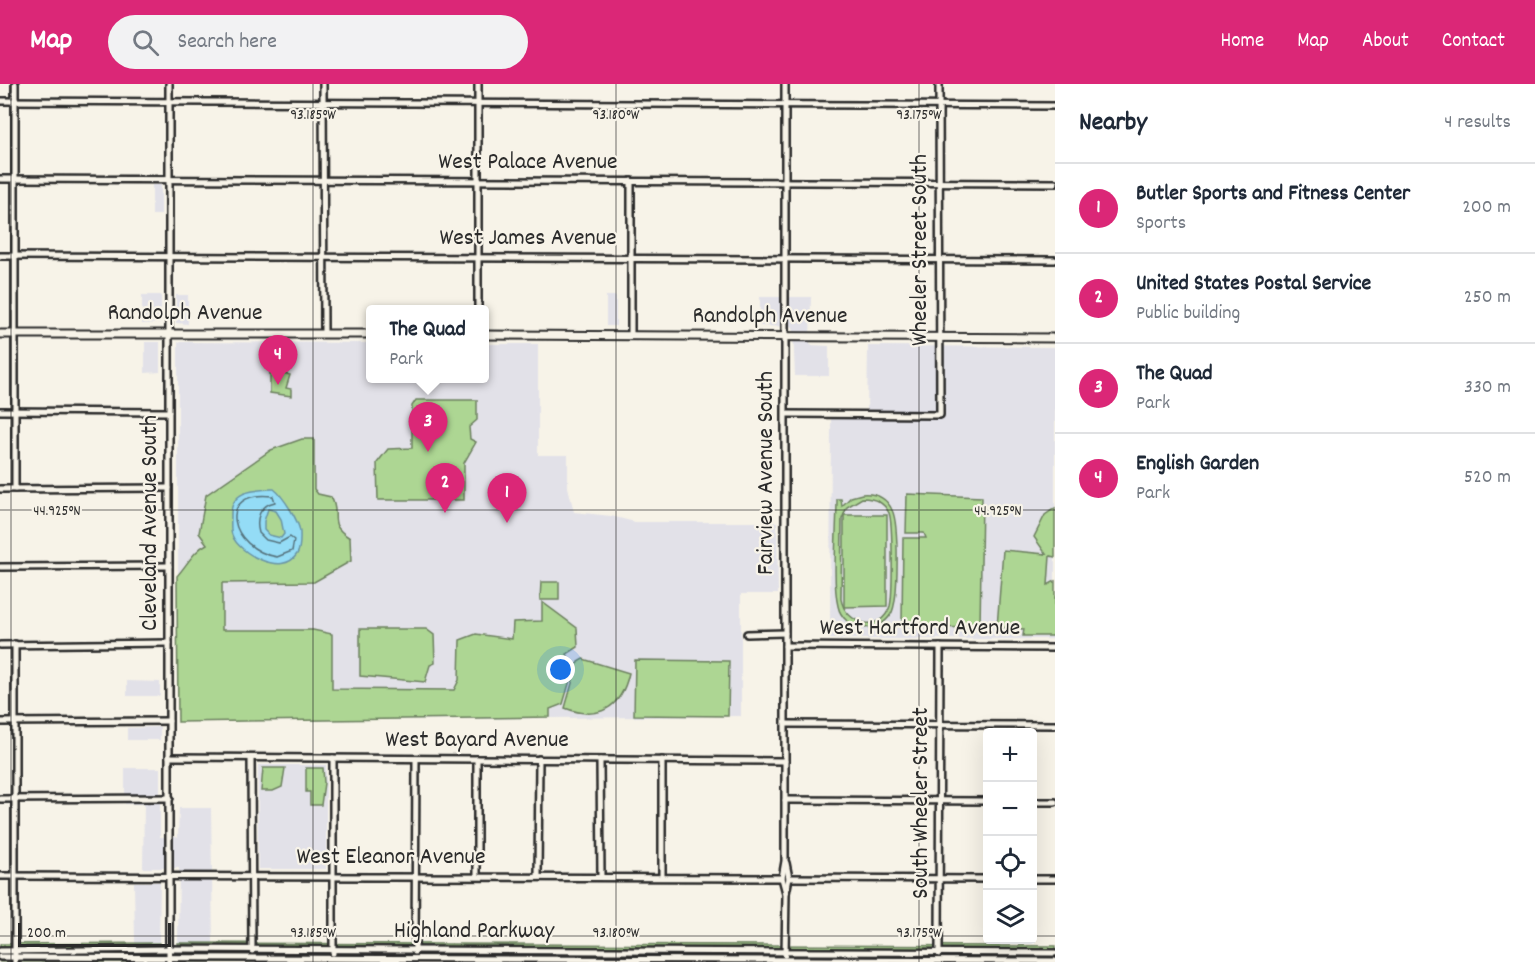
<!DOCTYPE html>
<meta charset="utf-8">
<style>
:root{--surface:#fff;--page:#f2f2f3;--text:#1f2937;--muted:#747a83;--line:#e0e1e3;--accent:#db2777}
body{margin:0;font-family:Dekko,sans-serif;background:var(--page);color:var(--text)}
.controls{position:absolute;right:18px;bottom:18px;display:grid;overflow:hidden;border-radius:6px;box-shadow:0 6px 24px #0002}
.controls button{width:54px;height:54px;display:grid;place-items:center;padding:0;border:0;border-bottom:2px solid var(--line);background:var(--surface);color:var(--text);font:30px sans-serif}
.scale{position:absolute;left:18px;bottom:15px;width:153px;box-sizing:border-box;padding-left:6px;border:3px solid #2b2b2b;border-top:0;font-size:16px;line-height:21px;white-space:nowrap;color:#2b2b2b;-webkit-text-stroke:4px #f7f3e8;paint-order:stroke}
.you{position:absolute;left:561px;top:586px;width:21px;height:21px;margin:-15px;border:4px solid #fff;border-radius:50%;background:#1a73e8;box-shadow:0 0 0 9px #1a73e833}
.badge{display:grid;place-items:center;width:39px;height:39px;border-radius:50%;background:var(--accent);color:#fff;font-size:20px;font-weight:700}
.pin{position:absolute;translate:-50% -50px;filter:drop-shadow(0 2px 3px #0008)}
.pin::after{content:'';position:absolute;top:32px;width:21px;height:18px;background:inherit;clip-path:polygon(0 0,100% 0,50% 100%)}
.popup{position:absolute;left:366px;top:221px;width:123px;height:78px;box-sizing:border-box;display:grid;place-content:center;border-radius:6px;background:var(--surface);filter:drop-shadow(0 2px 4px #0005);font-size:20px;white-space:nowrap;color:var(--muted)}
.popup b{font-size:22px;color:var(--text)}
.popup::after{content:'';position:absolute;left:50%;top:100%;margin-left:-12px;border:12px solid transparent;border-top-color:var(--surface)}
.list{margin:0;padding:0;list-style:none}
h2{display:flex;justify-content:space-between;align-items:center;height:78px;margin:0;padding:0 24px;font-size:26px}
h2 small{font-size:20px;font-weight:400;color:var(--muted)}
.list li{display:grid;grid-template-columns:39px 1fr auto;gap:18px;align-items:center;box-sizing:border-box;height:90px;padding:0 24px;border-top:2px solid var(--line)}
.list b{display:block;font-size:22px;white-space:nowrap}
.list p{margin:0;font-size:20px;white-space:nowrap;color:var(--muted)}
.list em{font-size:20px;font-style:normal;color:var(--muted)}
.icon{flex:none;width:33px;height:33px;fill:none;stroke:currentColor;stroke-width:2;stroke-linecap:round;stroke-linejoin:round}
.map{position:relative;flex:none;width:1055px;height:878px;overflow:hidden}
header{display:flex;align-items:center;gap:36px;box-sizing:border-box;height:84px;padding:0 30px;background:var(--accent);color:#fff}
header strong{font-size:28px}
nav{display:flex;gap:33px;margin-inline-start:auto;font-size:21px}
.search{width:420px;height:54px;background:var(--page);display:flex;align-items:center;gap:15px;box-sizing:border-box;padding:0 21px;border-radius:33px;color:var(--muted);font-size:22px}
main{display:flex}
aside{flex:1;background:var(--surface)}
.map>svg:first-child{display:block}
.built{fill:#e2e1e8}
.green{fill:#add693;stroke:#6c805f;stroke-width:1.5;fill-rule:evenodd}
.water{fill:#94dcf6;stroke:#6a95a5;stroke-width:1.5;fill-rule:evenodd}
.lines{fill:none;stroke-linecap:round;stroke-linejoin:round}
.shore{stroke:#55727c;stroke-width:1.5}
.minor-casing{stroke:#2b2b2b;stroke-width:10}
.major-casing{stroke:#2b2b2b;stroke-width:11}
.minor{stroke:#f7f3e8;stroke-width:5}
.major{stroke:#f7f3e8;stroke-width:7}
.ticks{fill:none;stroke:#2b2b2b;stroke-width:1.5;stroke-opacity:0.45}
.labels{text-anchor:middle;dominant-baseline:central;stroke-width:4.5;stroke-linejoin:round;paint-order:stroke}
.street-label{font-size:24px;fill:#2b2b2b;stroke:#f7f3e8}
.ticks-label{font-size:15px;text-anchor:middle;fill:#2b2b2b;stroke:#f7f3e8;stroke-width:4.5;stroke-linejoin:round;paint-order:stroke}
</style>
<header>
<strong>Map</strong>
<div class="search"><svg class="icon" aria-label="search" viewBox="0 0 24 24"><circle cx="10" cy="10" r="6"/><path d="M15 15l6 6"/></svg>Search here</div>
<nav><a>Home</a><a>Map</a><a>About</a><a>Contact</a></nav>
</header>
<main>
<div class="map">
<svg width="1055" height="878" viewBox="0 0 1055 878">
<rect width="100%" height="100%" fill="#f7f3e8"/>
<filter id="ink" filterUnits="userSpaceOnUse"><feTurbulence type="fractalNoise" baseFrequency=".0167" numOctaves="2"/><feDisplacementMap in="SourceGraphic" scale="12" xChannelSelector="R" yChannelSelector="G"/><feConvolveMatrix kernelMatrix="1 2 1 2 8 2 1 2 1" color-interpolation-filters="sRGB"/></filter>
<g filter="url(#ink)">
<g class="built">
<rect x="152" y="101" width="9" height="30"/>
<polygon points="142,211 161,211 161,239 142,240"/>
<polygon points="176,211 188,211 188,240 176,239"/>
<rect x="606" y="212" width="10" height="30"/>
<polygon points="760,213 811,213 810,261 829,262 829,292 795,292 793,243 760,242"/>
<polygon points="145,258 160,258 160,288 145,289"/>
<polygon points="178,258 371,259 371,294 485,294 485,260 538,260 538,371 568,371 568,403 574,428 611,432 635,438 777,438 778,510 741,510 741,632 178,638"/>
<polygon points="868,262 1055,263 1055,555 830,555 831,334 867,333"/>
<polygon points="127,597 160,598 160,612 127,612"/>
<polygon points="160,643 160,656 127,656 127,644"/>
<rect x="258" y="681" width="68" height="104"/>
<polygon points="125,684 160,684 160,753 178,753 179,724 211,724 213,859 178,859 179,784 143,784 144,720 125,720"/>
<polygon points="134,798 160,798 159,859 135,859"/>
</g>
<g class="green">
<polygon points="274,287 290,291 286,304 291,305 291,312 270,309 270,288"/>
<polygon points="416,316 477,316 477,336 469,343 470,355 476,358 464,379 464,416 378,416 377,379 388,365 412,364 412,322"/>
<path d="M302 355H314V405L318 410 331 413C342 431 325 439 350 454L351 477 314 498 222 499V546H313L332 550V605L454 606 459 596 460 556 476 550 512 555 513 538 542 537V518L577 544 578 563 567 570 570 576 566 591 571 593 563 620 550 625V633L178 638 177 492C187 481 194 466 207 460L199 449 206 411 271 366Z"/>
<path d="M862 410C875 409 886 413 892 426 899 440 899 517 891 530 878 552 843 546 838 522 832 497 837 443 837 415H841L842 422 851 413ZM862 414C873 414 884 418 889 429 893 439 893 511 890 522 881 551 845 540 841 515L842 435 847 423Z"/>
<polygon points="907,410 982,413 980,544 919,543 919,538 902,538 903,454 926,454 924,449 906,449"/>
<polygon points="1055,424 1055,473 1050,472 1048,501 1055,497 1055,552 1023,552 1024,545 997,543 1003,466 1046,470 1034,453 1045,431"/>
<polygon points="844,431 887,431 887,522 844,523"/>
<polygon points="541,498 559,498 559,516 540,516"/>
<polygon points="360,545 426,545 434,551 435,579 430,581 425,598 360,592"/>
<path d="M583 575 629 589C621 625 598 637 565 624L578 578Z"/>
<polygon points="635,576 729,577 728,632 634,631"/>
<polygon points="263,684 285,684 282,703 273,707 261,707"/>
<polygon points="306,684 323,684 324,699 321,721 310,721 310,708 306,708"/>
<polygon points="159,859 159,878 0,878 0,860"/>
<polygon points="178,859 1055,862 1055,878 178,878"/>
</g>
<path class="water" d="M274 405C283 412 299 437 300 448 300 454 301 464 297 470 283 493 239 470 232 451 230 446 231 437 231 432 230 406 254 406 274 405ZM268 425 276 427 281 435 284 450 281 454 269 451 264 446V437Z"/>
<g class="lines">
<path class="shore" d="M273 412 275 418C260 421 255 434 259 449L266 456 279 459 290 453 294 456 292 467 277 473C229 465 215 405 273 412Z"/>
<defs>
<g id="minor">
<polyline points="15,0 15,405"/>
<polyline points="169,0 169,878"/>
<polyline points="323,0 324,250"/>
<polyline points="478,0 478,226"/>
<polyline points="785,0 785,777 782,794 786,809"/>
<polyline points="0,17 1055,22"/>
<polyline points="0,95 1055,99"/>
<polyline points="631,97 631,251"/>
<polyline points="0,172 1055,176"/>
<polyline points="0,327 169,328"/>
<polyline points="786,330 940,331 939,0"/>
<polyline points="0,405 169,404"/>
<polyline points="0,483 169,482"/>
<polyline points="747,550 785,549"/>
<polyline points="0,561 169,559"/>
<polyline points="785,562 1055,564"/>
<polyline points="0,638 169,637"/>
<polyline points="785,640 1055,641"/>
<polyline points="169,673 785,677"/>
<polyline points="251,674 252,867"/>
<polyline points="333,674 333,869"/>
<polyline points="477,675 477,792"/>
<polyline points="600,676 601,793"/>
<polyline points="662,676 662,793"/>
<polyline points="0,715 170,714"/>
<polyline points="785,716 988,717"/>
<polyline points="1032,718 1055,718"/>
<polyline points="0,792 782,794"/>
<polyline points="538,793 539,675"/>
<polyline points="789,794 988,795"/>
<polyline points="1032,795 1055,795"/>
<polyline points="0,867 169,865 1055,869"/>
<polyline points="415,868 416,675"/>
<polyline points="939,870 940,563"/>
<polyline points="785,871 786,809 789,794 786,779"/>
<polyline points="0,873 1055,877"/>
<polyline points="15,878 15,560"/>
</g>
<g id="major">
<polyline points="0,250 371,250"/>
<polyline points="485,251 1055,254"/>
</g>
</defs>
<use href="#minor" class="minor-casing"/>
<use href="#major" class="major-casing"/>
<use href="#minor" class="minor"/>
<use href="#major" class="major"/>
</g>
</g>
<path class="ticks" d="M11 0V878M313 0V878M616 0V878M919 0V878M0 426H1055M0 852H988M1032 852H1055"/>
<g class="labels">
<g class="street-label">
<text x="528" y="79">West Palace Avenue</text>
<text x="528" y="155">West James Avenue</text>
<text transform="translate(921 166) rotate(-90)">Wheeler Street South</text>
<text x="185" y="230">Randolph Avenue</text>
<text x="770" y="233">Randolph Avenue</text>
<text transform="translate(767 389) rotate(-90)">Fairview Avenue South</text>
<text transform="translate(151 439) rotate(-90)">Cleveland Avenue South</text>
<text x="920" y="545">West Hartford Avenue</text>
<text x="477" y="657">West Bayard Avenue</text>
<text transform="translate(922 719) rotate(-90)">South Wheeler Street</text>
<text x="391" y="774">West Eleanor Avenue</text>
<text x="474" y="848">Highland Parkway</text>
</g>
</g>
<g class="ticks-label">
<text x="313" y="35">93.185°W</text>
<text x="616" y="35">93.180°W</text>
<text x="919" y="35">93.175°W</text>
<text x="57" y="431">44.925°N</text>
<text x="998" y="431">44.925°N</text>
<text x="313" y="853">93.185°W</text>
<text x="616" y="853">93.180°W</text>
<text x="919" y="853">93.175°W</text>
</g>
</svg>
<div class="controls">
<button>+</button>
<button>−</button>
<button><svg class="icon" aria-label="locate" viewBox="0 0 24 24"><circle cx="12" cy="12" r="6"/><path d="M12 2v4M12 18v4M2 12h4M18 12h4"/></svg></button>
<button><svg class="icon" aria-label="layers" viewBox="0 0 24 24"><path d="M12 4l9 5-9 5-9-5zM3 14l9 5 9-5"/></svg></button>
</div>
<div class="scale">200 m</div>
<div class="you"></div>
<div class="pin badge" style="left:507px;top:439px">1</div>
<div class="pin badge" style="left:445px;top:429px">2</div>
<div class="pin badge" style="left:428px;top:368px">3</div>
<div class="popup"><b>The Quad</b>Park</div>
<div class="pin badge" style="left:278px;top:301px">4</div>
</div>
<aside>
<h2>Nearby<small>4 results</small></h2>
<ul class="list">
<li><span class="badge">1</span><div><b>Butler Sports and Fitness Center</b><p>Sports</p></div><em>200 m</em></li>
<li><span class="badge">2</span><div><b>United States Postal Service</b><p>Public building</p></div><em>250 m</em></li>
<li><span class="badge">3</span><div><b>The Quad</b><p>Park</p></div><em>330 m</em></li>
<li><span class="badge">4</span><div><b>English Garden</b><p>Park</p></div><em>520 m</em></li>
</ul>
</aside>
</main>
